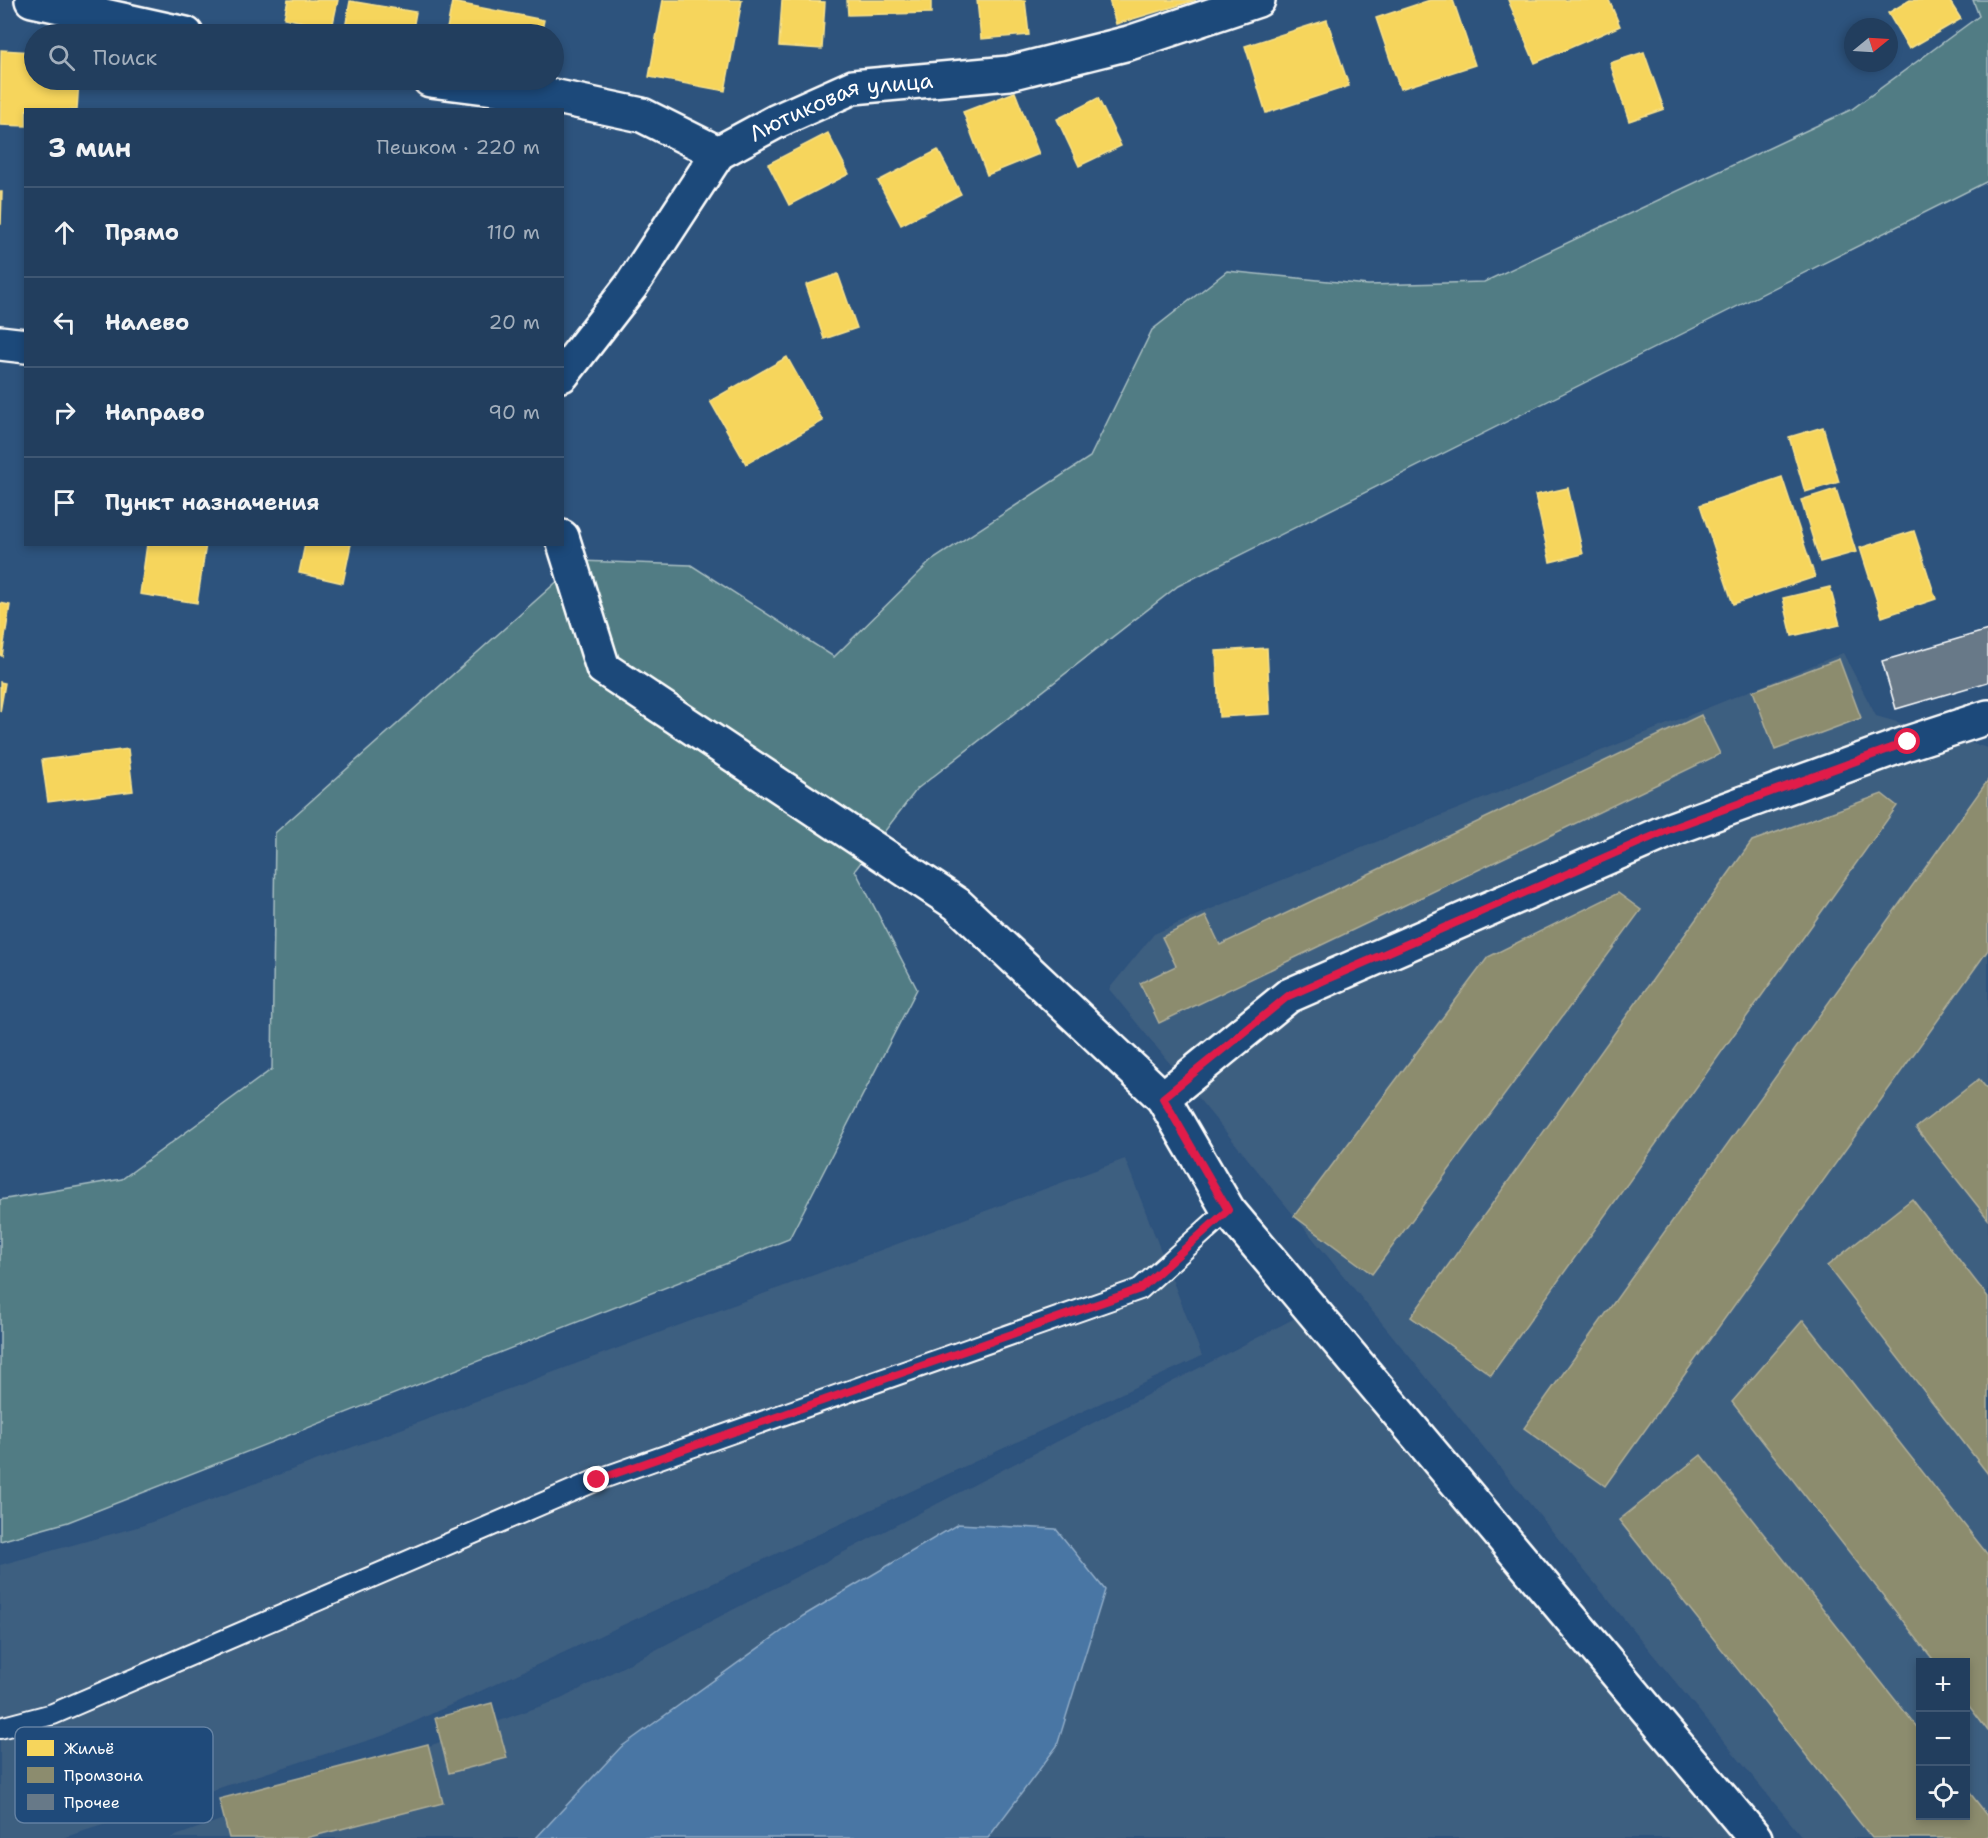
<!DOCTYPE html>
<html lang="ru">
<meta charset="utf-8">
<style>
:root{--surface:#223e5e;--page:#2a4564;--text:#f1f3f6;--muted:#a2aebc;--line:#3f5773}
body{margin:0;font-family:"Shantell Sans",sans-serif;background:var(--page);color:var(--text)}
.controls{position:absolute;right:18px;bottom:18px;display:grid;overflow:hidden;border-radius:0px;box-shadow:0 3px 9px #0003}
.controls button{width:54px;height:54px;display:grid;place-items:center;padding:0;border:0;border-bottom:2px solid var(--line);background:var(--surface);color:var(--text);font:30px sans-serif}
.compass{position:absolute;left:1844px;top:18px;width:54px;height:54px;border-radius:50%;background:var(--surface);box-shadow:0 3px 9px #0003;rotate:72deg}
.stop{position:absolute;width:18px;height:18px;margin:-14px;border:4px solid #e11d48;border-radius:50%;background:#fff}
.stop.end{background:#e11d48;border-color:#fff;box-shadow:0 2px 6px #0008}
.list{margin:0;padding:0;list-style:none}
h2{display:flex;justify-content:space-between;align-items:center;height:78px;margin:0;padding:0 24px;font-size:26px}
h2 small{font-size:20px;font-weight:400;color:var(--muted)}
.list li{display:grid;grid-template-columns:39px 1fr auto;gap:18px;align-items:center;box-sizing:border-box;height:90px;padding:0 24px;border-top:2px solid var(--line)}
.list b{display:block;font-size:22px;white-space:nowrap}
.list em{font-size:20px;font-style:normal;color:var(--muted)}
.icon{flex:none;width:33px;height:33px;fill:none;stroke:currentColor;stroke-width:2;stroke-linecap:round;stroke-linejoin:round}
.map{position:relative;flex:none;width:1988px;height:1838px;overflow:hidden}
.search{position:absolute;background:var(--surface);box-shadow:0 3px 9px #0003;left:24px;top:24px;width:540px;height:66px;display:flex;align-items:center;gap:15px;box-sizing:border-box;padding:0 21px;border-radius:33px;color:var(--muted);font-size:22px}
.panel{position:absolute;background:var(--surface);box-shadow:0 3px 9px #0003;left:24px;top:108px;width:540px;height:438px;border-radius:0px}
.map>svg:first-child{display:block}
.built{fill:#3e5e80;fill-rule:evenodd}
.green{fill:#517c84;stroke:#a8bec2;stroke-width:1.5}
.water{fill:#4876a4;stroke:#91adc8;stroke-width:1.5}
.homes{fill:#f6d55c;stroke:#f9e28d;stroke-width:1.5}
.industry{fill:#8c8c6e;stroke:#aeae9a;stroke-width:1.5}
.building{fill:#677988;stroke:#fff;stroke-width:1.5}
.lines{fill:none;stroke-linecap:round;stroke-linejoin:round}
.service-casing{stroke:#fff;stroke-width:24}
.minor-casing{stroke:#fff;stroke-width:38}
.service{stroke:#1f4a7a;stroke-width:20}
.minor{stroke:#1f4a7a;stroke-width:33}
.route{stroke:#e11d48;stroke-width:8}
.labels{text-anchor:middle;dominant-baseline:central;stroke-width:6;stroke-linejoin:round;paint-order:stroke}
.street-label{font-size:22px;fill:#fff;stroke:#1f4a7a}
.key{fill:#1f4a7a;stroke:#6280a2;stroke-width:1.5}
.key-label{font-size:16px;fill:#fff}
</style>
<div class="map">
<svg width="1988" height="1838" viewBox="0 0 1988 1838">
<rect width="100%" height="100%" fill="#2d537d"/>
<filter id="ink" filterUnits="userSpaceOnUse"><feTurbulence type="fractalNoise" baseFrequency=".0167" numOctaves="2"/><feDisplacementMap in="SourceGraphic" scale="12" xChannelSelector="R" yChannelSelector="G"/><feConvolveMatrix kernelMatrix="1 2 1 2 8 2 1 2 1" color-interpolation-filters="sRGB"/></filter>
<g filter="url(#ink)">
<g class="built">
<path d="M1843 653 1876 716 1988 748V1838H1803L1109 989 1154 934 1225 903ZM1920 1662H1966V1816H1920Z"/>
<polygon points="1125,1159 1202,1356 388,1734 62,1838 0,1838 0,1565 141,1526"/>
<polygon points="1326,1302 1748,1838 170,1838 561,1699"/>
</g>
<polygon class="green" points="1973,0 1988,0 1988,181 1178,586 917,789 855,870 917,989 789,1239 68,1522 0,1541 0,1200 122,1179 272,1069 275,833 580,561 691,565 834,657 931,561 1090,457 1152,330 1227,271 1368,285 1484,282 1852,109 1979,16"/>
<polygon class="water" points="958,1524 1056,1529 1105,1590 1057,1746 988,1838 536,1838 621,1747 803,1616"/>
<g class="homes">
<polygon points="288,0 338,0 332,28 284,18"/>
<polygon points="663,0 742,0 725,91 649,77"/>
<polygon points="782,0 825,2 822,49 779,46"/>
<polygon points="847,0 931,0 931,13 848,15"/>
<polygon points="977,0 1025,0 1029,35 981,39"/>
<polygon points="1109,0 1196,0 1116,24"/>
<polygon points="1430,0 1453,0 1475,65 1400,89 1376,18"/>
<polygon points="1508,0 1609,0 1620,26 1535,63"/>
<polygon points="1910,0 1949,0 1961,19 1909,49 1888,13"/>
<polygon points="350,1 416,12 412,34 344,34"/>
<polygon points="452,2 544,20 541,34 446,34"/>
<polygon points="1327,20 1349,86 1266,113 1245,46"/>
<polygon points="1,50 34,52 34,80 79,80 77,110 26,110 26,126 0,125"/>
<polygon points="1644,52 1664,109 1629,121 1610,63"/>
<polygon points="1015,92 1039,154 987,175 963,112"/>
<polygon points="1098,98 1121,146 1079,166 1057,119"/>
<polygon points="828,133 849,174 789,205 768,164"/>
<polygon points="938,150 961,194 901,225 878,181"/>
<polygon points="0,192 2,192 1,224 0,224"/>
<polygon points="838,274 857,328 824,339 806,285"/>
<polygon points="787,357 823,421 746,464 710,401"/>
<polygon points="1823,427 1839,482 1805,492 1789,437"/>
<polygon points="1782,477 1815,577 1733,604 1700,505"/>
<polygon points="1568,488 1583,554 1550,562 1535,495"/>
<polygon points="1836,489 1856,552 1820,562 1801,500"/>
<polygon points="1914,531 1936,599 1882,617 1860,548"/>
<polygon points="147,544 206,544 197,603 140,594"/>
<polygon points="305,544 351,544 343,583 299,573"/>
<polygon points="1830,587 1840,625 1792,636 1783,598"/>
<polygon points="0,603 10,605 2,656 0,655"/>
<polygon points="1267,648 1270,714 1219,717 1216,651"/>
<polygon points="0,682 5,683 0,712"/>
<polygon points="128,749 133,791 48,802 42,760"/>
</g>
<g class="industry">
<polygon points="1839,659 1861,718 1775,750 1753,691"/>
<polygon points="1701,715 1720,754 1159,1023 1140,983 1176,966 1162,937 1206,916 1220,945"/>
<polygon points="1988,780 1988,950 1605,1486 1524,1428"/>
<polygon points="1882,794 1897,806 1491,1375 1411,1317 1752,841"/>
<polygon points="1618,893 1641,910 1372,1274 1294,1216 1488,957"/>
<polygon points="1979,1079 1988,1090 1988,1219 1916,1128"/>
<polygon points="1912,1199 1988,1297 1988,1474 1827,1266"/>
<polygon points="1803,1320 1988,1555 1988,1731 1966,1702 1966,1662 1935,1662 1732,1402"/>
<polygon points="1701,1455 1920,1731 1920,1816 1966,1816 1966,1788 1988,1816 1988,1838 1872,1838 1619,1520"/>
<polygon points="492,1703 507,1758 449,1773 435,1718"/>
<polygon points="428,1744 443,1803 306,1838 229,1838 219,1799"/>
</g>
<polygon class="building" points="1988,630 1988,682 1896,709 1882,661"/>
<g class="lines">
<defs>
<polyline id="service" points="0,1728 53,1714 597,1480 1140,1289 1228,1210"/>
<g id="minor">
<polyline points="32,0 186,34"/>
<path id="s1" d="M430 80 543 94 642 115 718 153 777 121 853 87 1009 73 1129 43 1258 0"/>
<polyline points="0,343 26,346"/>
<polyline points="562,375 631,286 718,153"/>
<polyline points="562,537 603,668 957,904 1163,1098 1228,1210 1755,1838"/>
<polyline points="1163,1098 1288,996 1672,829 1908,743 1988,717"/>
</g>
</defs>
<use href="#service" class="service-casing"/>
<use href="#minor" class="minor-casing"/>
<use href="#service" class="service"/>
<use href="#minor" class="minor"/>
</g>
</g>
<g class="lines" filter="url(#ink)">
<polyline class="route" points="597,1480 1140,1289 1228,1210 1163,1098 1288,996 1672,828 1908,742"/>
</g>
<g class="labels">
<g class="street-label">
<text stroke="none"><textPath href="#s1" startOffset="434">Лютиковая улица</textPath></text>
</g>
</g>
<rect x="15" y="1727" width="198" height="96" rx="9" class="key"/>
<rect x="27" y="1740" width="27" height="16" fill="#f6d55c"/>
<rect x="27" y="1767" width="27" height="16" fill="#8c8c6e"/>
<rect x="27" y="1794" width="27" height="16" fill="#677988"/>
<g class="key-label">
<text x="64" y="1754">Жильё</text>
<text x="64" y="1781">Промзона</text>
<text x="64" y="1808">Прочее</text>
</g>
</svg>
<div class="controls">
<button>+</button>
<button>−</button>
<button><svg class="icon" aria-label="locate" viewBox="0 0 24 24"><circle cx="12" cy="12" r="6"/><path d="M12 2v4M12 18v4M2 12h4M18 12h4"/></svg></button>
</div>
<svg class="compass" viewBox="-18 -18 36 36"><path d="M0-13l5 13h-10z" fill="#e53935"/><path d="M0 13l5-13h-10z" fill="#a2aebc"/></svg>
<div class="stop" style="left:1908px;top:742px"></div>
<div class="stop end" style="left:597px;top:1480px"></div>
<div class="search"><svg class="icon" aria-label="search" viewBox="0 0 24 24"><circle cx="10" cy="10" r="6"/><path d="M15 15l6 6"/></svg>Поиск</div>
<section class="panel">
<h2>3 мин<small>Пешком · 220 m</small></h2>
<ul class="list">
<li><svg class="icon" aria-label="ahead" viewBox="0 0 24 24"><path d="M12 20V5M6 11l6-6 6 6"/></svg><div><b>Прямо</b></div><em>110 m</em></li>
<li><svg class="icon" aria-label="left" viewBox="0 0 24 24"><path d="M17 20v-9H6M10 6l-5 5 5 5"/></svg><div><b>Налево</b></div><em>20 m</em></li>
<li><svg class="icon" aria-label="right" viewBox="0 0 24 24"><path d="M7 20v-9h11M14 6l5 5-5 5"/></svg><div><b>Направо</b></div><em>90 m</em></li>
<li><svg class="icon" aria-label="arrive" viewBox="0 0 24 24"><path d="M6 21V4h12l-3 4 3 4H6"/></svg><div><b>Пункт назначения</b></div></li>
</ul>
</section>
</div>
